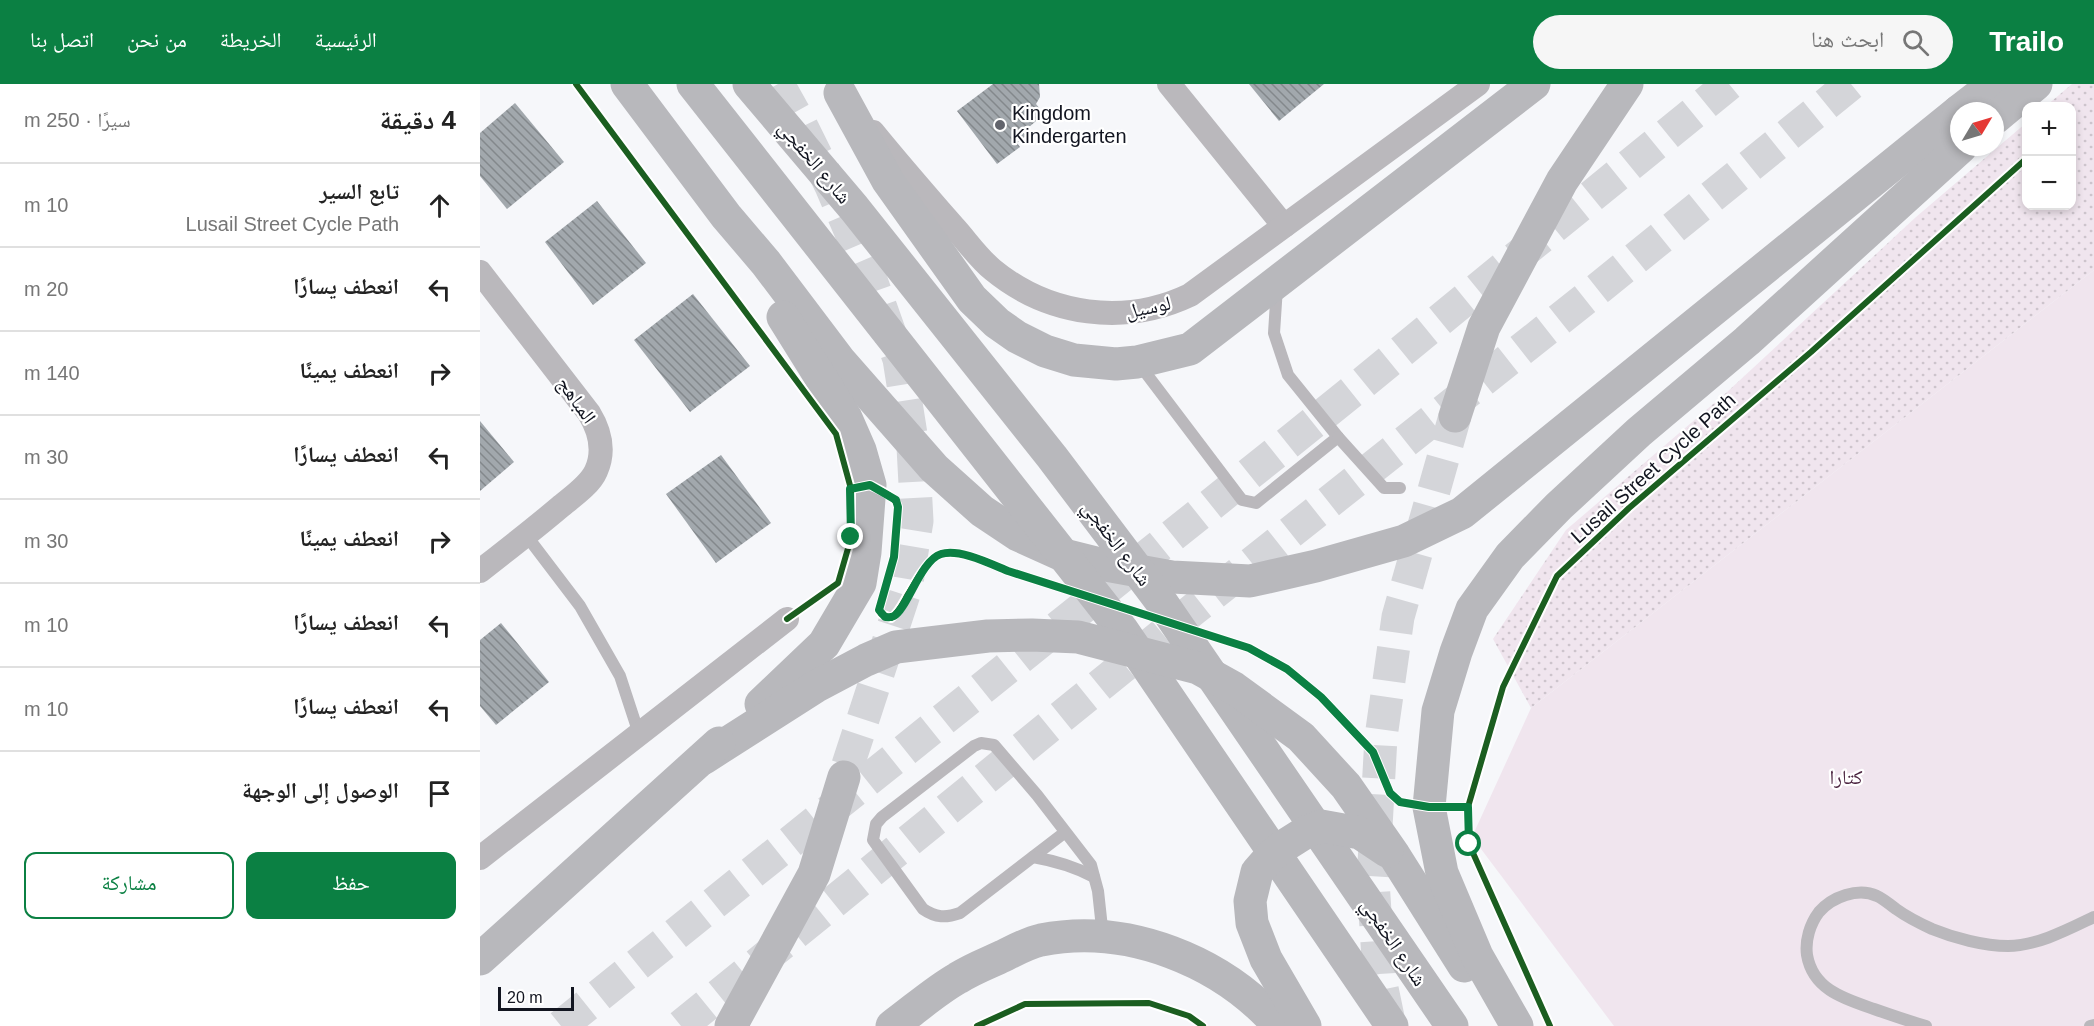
<!DOCTYPE html>
<html lang="ar">
<meta charset="utf-8">
<style>
:root{--surface:#fff;--page:#f6f6f6;--text:#222;--muted:#767676;--line:#e0e0e0;--accent:#0b8043}
body{margin:0;font-family:Arial,"Noto Naskh Arabic",sans-serif;background:var(--page);color:var(--text);direction:rtl}
.controls{position:absolute;right:18px;top:18px;display:grid;overflow:hidden;border-radius:12px;box-shadow:0 3px 9px #0003}
.controls button{width:54px;height:54px;display:grid;place-items:center;padding:0;border:0;border-bottom:2px solid var(--line);background:var(--surface);color:var(--text);font:30px sans-serif}
.compass{position:absolute;left:1470px;top:18px;width:54px;height:54px;border-radius:50%;background:var(--surface);box-shadow:0 3px 9px #0003;rotate:52deg}
.scale{position:absolute;left:18px;bottom:15px;width:76px;box-sizing:border-box;padding-left:6px;border:3px solid #121520;border-top:0;font-size:16px;line-height:21px;white-space:nowrap;color:#121520;-webkit-text-stroke:4px #fff;paint-order:stroke}
.stop{position:absolute;width:18px;height:18px;margin:-14px;border:4px solid #0b8043;border-radius:50%;background:#fff}
.stop.end{background:#0b8043;border-color:#fff;box-shadow:0 2px 6px #0008}
.list{margin:0;padding:0;list-style:none}
h2{display:flex;justify-content:space-between;align-items:center;height:78px;margin:0;padding:0 24px;font-size:26px}
h2 small{font-size:20px;font-weight:400;color:var(--muted)}
.list li{display:grid;grid-template-columns:39px 1fr auto;gap:18px;align-items:center;box-sizing:border-box;height:84px;padding:0 24px;border-top:2px solid var(--line)}
.list b{display:block;font-size:22px;white-space:nowrap}
.list p{margin:0;font-size:20px;white-space:nowrap;color:var(--muted)}
.list em{font-size:20px;font-style:normal;color:var(--muted)}
.actions{display:flex;gap:12px;padding:18px 24px}
.actions a{flex:1;padding:14px 0;border:2px solid var(--accent);border-radius:12px;text-align:center;font-size:21px;color:var(--accent)}
.actions .main{background:var(--accent);color:#fff}
.icon{flex:none;width:33px;height:33px;fill:none;stroke:currentColor;stroke-width:2;stroke-linecap:round;stroke-linejoin:round}
.map{position:relative;flex:none;width:1614px;height:942px;overflow:hidden;direction:ltr}
header{display:flex;align-items:center;gap:36px;box-sizing:border-box;height:84px;padding:0 30px;background:var(--accent);color:#fff}
header strong{font-size:28px}
nav{display:flex;gap:33px;margin-inline-start:auto;font-size:21px}
.search{width:420px;height:54px;background:var(--page);display:flex;align-items:center;gap:15px;box-sizing:border-box;padding:0 21px;border-radius:33px;color:var(--muted);font-size:22px}
main{display:flex}
aside{flex:1;background:var(--surface)}
.map>svg:first-child{display:block}
.green{fill:#f0e5ee}
.garden{fill:url(#garden-dots)}
.building{fill:url(#building-back-hatch)}
.lines{fill:none;stroke-linecap:round;stroke-linejoin:round}
.trunk-tunnel{stroke:#d4d5d9;stroke-width:33;stroke-dasharray:33 16;stroke-linecap:butt}
.service{stroke:#bab8bc;stroke-width:12}
.minor{stroke:#bab8bc;stroke-width:24}
.trunk{stroke:#b8b8bc;stroke-width:33}
.cycleway-casing{stroke:#fff;stroke-width:10}
.cycleway{stroke:#1b5e20;stroke-width:6}
.route{stroke:#0b8043;stroke-width:8}
.poi-dot{fill:#62646c;stroke:#fff;stroke-width:2}
.labels{text-anchor:middle;dominant-baseline:central;stroke-width:4.5;stroke-linejoin:round;paint-order:stroke}
.poi-label{font-size:20px;fill:#121520;stroke:#fff;text-anchor:start}
.street-label{font-size:20px;fill:#121520;stroke:#fff}
.park-label{font-size:20px;fill:#4c2541;stroke:#fff}
</style>
<header>
<strong>Trailo</strong>
<div class="search"><svg class="icon" aria-label="search" viewBox="0 0 24 24"><circle cx="10" cy="10" r="6"/><path d="M15 15l6 6"/></svg>ابحث هنا</div>
<nav><a>الرئيسية</a><a>الخريطة</a><a>من نحن</a><a>اتصل بنا</a></nav>
</header>
<main>
<div class="map">
<svg width="1614" height="942" viewBox="0 0 1614 942">
<defs>
<pattern id="garden-dots" width="8" height="8" patternUnits="userSpaceOnUse" patternTransform="scale(1.5)"><rect width="8" height="8" fill="#f0e5ee"/><path d="M2 2h.1M6 6h.1" fill="none" stroke="#cdc4cc" stroke-width="1.8" stroke-linecap="round"/></pattern>
<pattern id="building-back-hatch" width="6" height="6" patternUnits="userSpaceOnUse" patternTransform="scale(1.5)"><rect width="6" height="6" fill="#a2a8ad"/><path d="M-1 5l2 2M0 0l6 6M5-1l2 2" fill="none" stroke="#83888c"/></pattern>
</defs>
<rect width="100%" height="100%" fill="#f6f7fa"/>
<polygon class="green" points="1614,186 1614,942 1134,942 992,753 1051,624"/>
<polygon class="garden" points="1592,0 1614,0 1614,186 1051,624 1013,555 1086,446 1246,309 1436,133 1546,39 1546,122 1592,122 1592,22 1566,22"/>
<g class="building">
<polygon points="513,0 559,0 560,13 556,20 561,26 556,37 548,44 541,45 546,52 537,59 540,63 517,80 477,27"/>
<polygon points="769,0 844,0 799,37"/>
<polygon points="35,19 84,78 27,125 0,92 0,49"/>
<polygon points="117,117 166,179 113,221 65,158"/>
<polygon points="213,210 270,282 210,328 154,256"/>
<polygon points="0,337 34,378 0,407"/>
<polygon points="241,371 291,439 236,479 186,410"/>
<polygon points="21,539 69,598 16,641 0,622 0,556"/>
</g>
<g class="lines">
<g class="trunk-tunnel">
<polyline points="298,0 321,41 351,102 390,193 419,275 433,363 437,437 426,504 364,693"/>
<polyline points="909,938 899,890 893,797 901,653 918,533 975,332"/>
<polyline points="81,942 879,302 1249,0"/>
<polyline points="201,942 714,525 1119,204 1371,0"/>
</g>
<g class="service">
<polyline points="659,280 762,416 776,419 858,353 808,291 794,249 797,203"/>
<polyline points="858,353 904,404 920,404"/>
<polyline points="46,451 100,522 140,592 159,650"/>
<path d="M584 749 480 829C466 834 456 834 443 825L393 756 396 740 402 733 494 662 501 659 514 661 557 711 611 781 618 807 623 853"/>
<path d="M553 773C576 777 594 782 614 793"/>
<path d="M1446 942C1428 937 1411 931 1394 925 1365 915 1333 906 1327 871 1325 856 1330 840 1339 828 1352 813 1378 803 1397 812 1404 815 1410 821 1416 825 1427 833 1439 839 1452 845 1474 854 1504 862 1528 862 1557 862 1589 845 1614 833"/>
<polyline points="1610,942 1614,941"/>
</g>
<g class="minor">
<polyline points="689,0 804,142"/>
<path d="M393 48C419 80 446 111 473 142 486 156 498 174 513 186 569 232 645 242 710 211L998 0"/>
<path d="M0 188 109 329C120 347 125 367 116 387 110 401 92 413 80 423 54 445 27 466 0 487"/>
<polyline points="0,774 307,535"/>
</g>
<g class="trunk">
<polyline points="147,0 246,132 286,179 360,277 454,384 502,427 538,451 580,470 620,480 692,493 770,497 836,482 924,457 982,429 1479,27"/>
<polyline points="213,0 643,547 912,942"/>
<polyline points="269,0 374,124 572,373 680,516 972,942"/>
<polyline points="360,9 408,97 492,215 517,239 537,253 565,267 594,276 636,280 657,278 710,265 1054,0"/>
<polyline points="1479,27 1514,0"/>
<polyline points="1515,34 1556,0"/>
<polyline points="975,332 1004,243 1082,97 1147,0"/>
<polyline points="281,620 344,560 380,499 385,468 390,401 380,366 366,334 303,233"/>
<polyline points="224,674 335,603 386,576 416,563 508,552 552,551 598,553 718,584 754,604 821,653 866,702 914,771 984,882"/>
<polyline points="0,875 239,659"/>
<polyline points="251,942 334,790 364,693"/>
<path d="M412 942C434 926 455 907 478 894 492 885 508 879 523 872 535 866 548 859 561 856 648 839 742 877 799 942"/>
<polyline points="825,942 786,875 772,839 770,817 777,788 791,772 807,760 826,748 841,742 880,749 907,767"/>
<polyline points="1037,942 997,872 962,789 949,723 958,627 976,568 992,525 1030,472 1079,422 1159,348 1267,257 1481,63"/>
</g>
<defs>
<g id="cycleway">
<polyline points="96,0 356,350 371,405 371,454 358,499 307,535"/>
<path d="M371 405 390 401C401 407 414 411 418 423L414 473 399 526 401 530 411 534C420 528 424 516 430 507 436 497 445 480 455 473 473 461 510 479 528 487L769 564 807 585 841 613 893 668 910 709 920 718 949 723H988"/>
<polyline points="497,942 545,920 669,919 709,932 723,942"/>
<polyline points="1070,942 989,760 988,723 1023,603 1077,492 1149,424 1331,268 1546,75"/>
</g>
</defs>
<use href="#cycleway" class="cycleway-casing"/>
<use href="#cycleway" class="cycleway"/>
</g>
<g class="lines">
<path class="route" d="M371 453 370 405 390 401 416 416 418 423 414 473 399 526 405 533C409 533 410 534 414 532 427 525 441 476 461 470 479 464 511 480 528 487L769 564 807 585 841 613 893 668 910 709 920 718 949 723H988L989 760"/>
</g>
<circle class="poi-dot" cx="520" cy="41" r="6"/>
<g class="labels">
<g class="poi-label">
<text x="532" y="29">Kingdom<tspan x="532" dy="23">Kindergarten</tspan></text>
</g>
<g class="street-label">
<text transform="translate(335 78) rotate(50)">شارع الخفجي</text>
<text transform="translate(668 223) rotate(-12)">لوسيل</text>
<text transform="translate(97 316) rotate(55)">المباهج</text>
<text transform="translate(1173 384) rotate(-42)">Lusail Street Cycle Path</text>
<text transform="translate(637 459) rotate(53)">شارع الخفجي</text>
<text transform="translate(914 858) rotate(56)">شارع الخفجي</text>
</g>
<g class="park-label">
<text x="1366" y="693">كتارا</text>
</g>
</g>
</svg>
<div class="controls">
<button>+</button>
<button>−</button>
</div>
<svg class="compass" viewBox="-18 -18 36 36"><path d="M0-13l5 13h-10z" fill="#e53935"/><path d="M0 13l5-13h-10z" fill="#767676"/></svg>
<div class="scale">20 m</div>
<div class="stop" style="left:989px;top:760px"></div>
<div class="stop end" style="left:371px;top:453px"></div>
</div>
<aside>
<h2>4 دقيقة<small>سيرًا · 250 m</small></h2>
<ul class="list">
<li><svg class="icon" aria-label="ahead" viewBox="0 0 24 24"><path d="M12 20V5M6 11l6-6 6 6"/></svg><div><b>تابع السير</b><p>Lusail Street Cycle Path</p></div><em>10 m</em></li>
<li><svg class="icon" aria-label="left" viewBox="0 0 24 24"><path d="M17 20v-9H6M10 6l-5 5 5 5"/></svg><div><b>انعطف يسارًا</b></div><em>20 m</em></li>
<li><svg class="icon" aria-label="right" viewBox="0 0 24 24"><path d="M7 20v-9h11M14 6l5 5-5 5"/></svg><div><b>انعطف يمينًا</b></div><em>140 m</em></li>
<li><svg class="icon" aria-label="left" viewBox="0 0 24 24"><path d="M17 20v-9H6M10 6l-5 5 5 5"/></svg><div><b>انعطف يسارًا</b></div><em>30 m</em></li>
<li><svg class="icon" aria-label="right" viewBox="0 0 24 24"><path d="M7 20v-9h11M14 6l5 5-5 5"/></svg><div><b>انعطف يمينًا</b></div><em>30 m</em></li>
<li><svg class="icon" aria-label="left" viewBox="0 0 24 24"><path d="M17 20v-9H6M10 6l-5 5 5 5"/></svg><div><b>انعطف يسارًا</b></div><em>10 m</em></li>
<li><svg class="icon" aria-label="left" viewBox="0 0 24 24"><path d="M17 20v-9H6M10 6l-5 5 5 5"/></svg><div><b>انعطف يسارًا</b></div><em>10 m</em></li>
<li><svg class="icon" aria-label="arrive" viewBox="0 0 24 24"><path d="M6 21V4h12l-3 4 3 4H6"/></svg><div><b>الوصول إلى الوجهة</b></div></li>
</ul>
<div class="actions"><a class="main">حفظ</a><a>مشاركة</a></div>
</aside>
</main>
